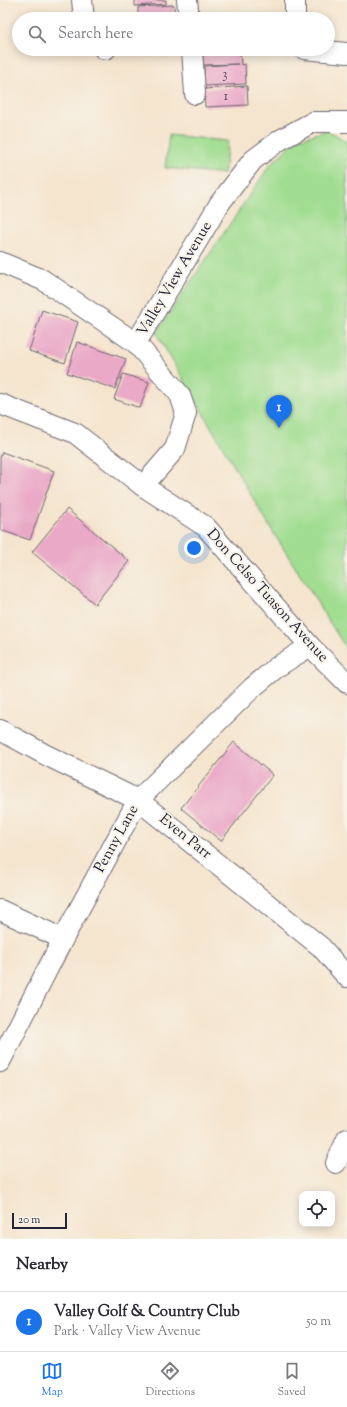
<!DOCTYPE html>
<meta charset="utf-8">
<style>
:root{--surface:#fff;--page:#f2f2f3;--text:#2b2b33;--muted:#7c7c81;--line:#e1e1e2;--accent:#1a73e8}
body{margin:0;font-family:"Sorts Mill Goudy",serif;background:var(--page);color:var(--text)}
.controls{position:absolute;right:12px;bottom:12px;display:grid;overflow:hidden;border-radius:8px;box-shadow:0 2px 10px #0003}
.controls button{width:36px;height:36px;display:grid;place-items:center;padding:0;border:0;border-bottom:1px solid var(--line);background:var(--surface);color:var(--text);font:20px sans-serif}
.scale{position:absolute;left:12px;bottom:10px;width:55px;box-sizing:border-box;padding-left:4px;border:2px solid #22223b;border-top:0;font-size:11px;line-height:14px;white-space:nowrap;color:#22223b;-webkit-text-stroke:3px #f7f3e8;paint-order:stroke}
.you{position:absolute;left:194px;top:548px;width:14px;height:14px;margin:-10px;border:3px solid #fff;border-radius:50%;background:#1a73e8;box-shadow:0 0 0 6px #1a73e833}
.badge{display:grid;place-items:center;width:26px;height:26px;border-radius:50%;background:var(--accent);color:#fff;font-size:13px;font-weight:700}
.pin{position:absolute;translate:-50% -33px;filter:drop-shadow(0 1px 2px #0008)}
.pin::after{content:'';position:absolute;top:21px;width:14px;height:12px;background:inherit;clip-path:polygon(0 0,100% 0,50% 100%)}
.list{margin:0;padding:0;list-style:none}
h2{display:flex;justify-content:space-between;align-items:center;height:52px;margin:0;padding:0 16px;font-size:17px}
h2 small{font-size:13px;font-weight:400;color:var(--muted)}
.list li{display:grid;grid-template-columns:26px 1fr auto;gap:12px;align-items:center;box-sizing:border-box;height:60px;padding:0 16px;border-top:1px solid var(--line)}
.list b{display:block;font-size:15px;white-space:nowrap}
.list p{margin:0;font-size:13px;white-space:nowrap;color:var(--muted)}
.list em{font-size:13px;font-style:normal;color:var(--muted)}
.icon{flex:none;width:22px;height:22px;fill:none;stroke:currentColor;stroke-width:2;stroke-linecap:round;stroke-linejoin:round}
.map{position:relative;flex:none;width:347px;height:1239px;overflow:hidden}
.search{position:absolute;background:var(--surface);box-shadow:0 2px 10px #0003;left:12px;right:12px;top:12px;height:44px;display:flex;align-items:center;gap:10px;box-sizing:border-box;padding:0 14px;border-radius:22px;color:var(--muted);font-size:15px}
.sheet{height:112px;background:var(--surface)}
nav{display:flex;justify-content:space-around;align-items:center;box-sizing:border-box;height:56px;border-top:1px solid var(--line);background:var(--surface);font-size:11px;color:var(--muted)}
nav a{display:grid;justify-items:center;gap:2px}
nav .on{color:var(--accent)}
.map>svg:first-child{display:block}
.green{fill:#a0dd91;stroke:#618066}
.building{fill:#eaa9c7}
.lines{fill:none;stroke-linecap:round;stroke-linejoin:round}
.minor-casing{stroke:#6c666f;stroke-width:22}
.minor{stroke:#fff;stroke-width:20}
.labels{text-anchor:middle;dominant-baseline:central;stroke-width:4;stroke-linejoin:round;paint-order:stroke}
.number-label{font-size:13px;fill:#54445e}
.street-label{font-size:15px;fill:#22223b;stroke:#f7f3e8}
</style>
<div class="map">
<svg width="347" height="1239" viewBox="0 0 347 1239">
<rect width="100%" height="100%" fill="#f7f3e8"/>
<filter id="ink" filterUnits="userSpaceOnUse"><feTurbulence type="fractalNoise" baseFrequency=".025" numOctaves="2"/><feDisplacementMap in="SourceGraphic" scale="8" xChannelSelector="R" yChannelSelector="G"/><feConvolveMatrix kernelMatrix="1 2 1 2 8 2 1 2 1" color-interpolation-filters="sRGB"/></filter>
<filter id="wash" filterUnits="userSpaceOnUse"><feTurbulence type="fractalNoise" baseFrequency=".012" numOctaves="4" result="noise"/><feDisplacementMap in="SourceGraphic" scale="16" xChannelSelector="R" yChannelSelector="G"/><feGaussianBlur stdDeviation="0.9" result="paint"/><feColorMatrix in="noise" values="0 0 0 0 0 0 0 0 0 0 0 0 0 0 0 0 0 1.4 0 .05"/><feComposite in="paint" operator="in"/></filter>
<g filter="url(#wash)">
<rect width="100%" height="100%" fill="#f5e5cf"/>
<g class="green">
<polygon points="328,130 347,142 347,650 268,524 156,333 270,165 296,140"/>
<polygon points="169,135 228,141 224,174 165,168"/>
</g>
<g id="blocks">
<g class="building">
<polygon points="135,0 166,0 166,4 135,6"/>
<polygon points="174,5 175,19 138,19 138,7"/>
<polygon points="203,49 240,49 241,65 245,64 246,84 205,86 204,66 238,64 203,65"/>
<polygon points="247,86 248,105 205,107 204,89"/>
<polygon points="42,310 78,322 65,363 29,351"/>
<polygon points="77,342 126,359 115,389 67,373"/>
<polygon points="123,374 149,382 140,408 114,399"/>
<polygon points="2,452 54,471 30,540 0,530 0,458"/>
<polygon points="67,509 129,561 95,604 32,552"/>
<polygon points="234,742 273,775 221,841 181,808"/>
</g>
</g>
</g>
<g filter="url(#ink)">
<use href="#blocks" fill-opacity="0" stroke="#6c666f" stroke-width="1"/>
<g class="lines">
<defs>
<g id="minor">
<polyline points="82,0 84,19"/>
<polyline points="187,0 189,19"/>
<polyline points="295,0 295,19"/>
<polyline points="104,49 106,49"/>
<polyline points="192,49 195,94"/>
<polyline points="304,49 347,53"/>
<polyline points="0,262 43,280 136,343"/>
<polyline points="0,404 75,433 143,486 206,527 310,646 347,683"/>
<polyline points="143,486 175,449 186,413 180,395 136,343 220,203 253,160 280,140 313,122 347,122"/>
<polyline points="0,730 46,755 138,800 321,947 347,977"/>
<polyline points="0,910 63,939"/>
<polyline points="0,1062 63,939 138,800 252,688 277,667 310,646"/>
<polyline points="336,1163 347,1139"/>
</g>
</defs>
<use href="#minor" class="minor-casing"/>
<use href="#minor" class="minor"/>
</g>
</g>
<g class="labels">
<g class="number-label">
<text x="225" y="75">3</text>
<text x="226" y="97">1</text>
</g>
<g class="street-label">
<text transform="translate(175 279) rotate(-59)">Valley View Avenue</text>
<text transform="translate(267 596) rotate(48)">Don Celso Tuason Avenue</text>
<text transform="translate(185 837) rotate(39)">Even Parr</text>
<text transform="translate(117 839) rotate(-61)">Penny Lane</text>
</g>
</g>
</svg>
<div class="controls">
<button><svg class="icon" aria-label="locate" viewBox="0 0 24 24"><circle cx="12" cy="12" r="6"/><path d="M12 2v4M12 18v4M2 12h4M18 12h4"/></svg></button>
</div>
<div class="scale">20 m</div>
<div class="you"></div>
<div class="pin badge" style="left:279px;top:428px">1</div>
<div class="search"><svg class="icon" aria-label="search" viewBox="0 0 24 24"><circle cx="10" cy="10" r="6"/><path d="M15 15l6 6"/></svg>Search here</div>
</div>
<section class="sheet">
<h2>Nearby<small></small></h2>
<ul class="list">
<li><span class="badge">1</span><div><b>Valley Golf &amp; Country Club</b><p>Park · Valley View Avenue</p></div><em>50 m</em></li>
</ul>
</section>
<nav>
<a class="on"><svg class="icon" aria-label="map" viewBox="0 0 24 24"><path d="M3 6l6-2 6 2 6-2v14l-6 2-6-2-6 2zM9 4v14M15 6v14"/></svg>Map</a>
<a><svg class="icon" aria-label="directions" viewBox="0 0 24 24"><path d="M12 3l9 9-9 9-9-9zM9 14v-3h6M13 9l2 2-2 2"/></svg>Directions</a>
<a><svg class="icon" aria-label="saved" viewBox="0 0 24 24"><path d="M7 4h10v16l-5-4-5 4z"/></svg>Saved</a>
</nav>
